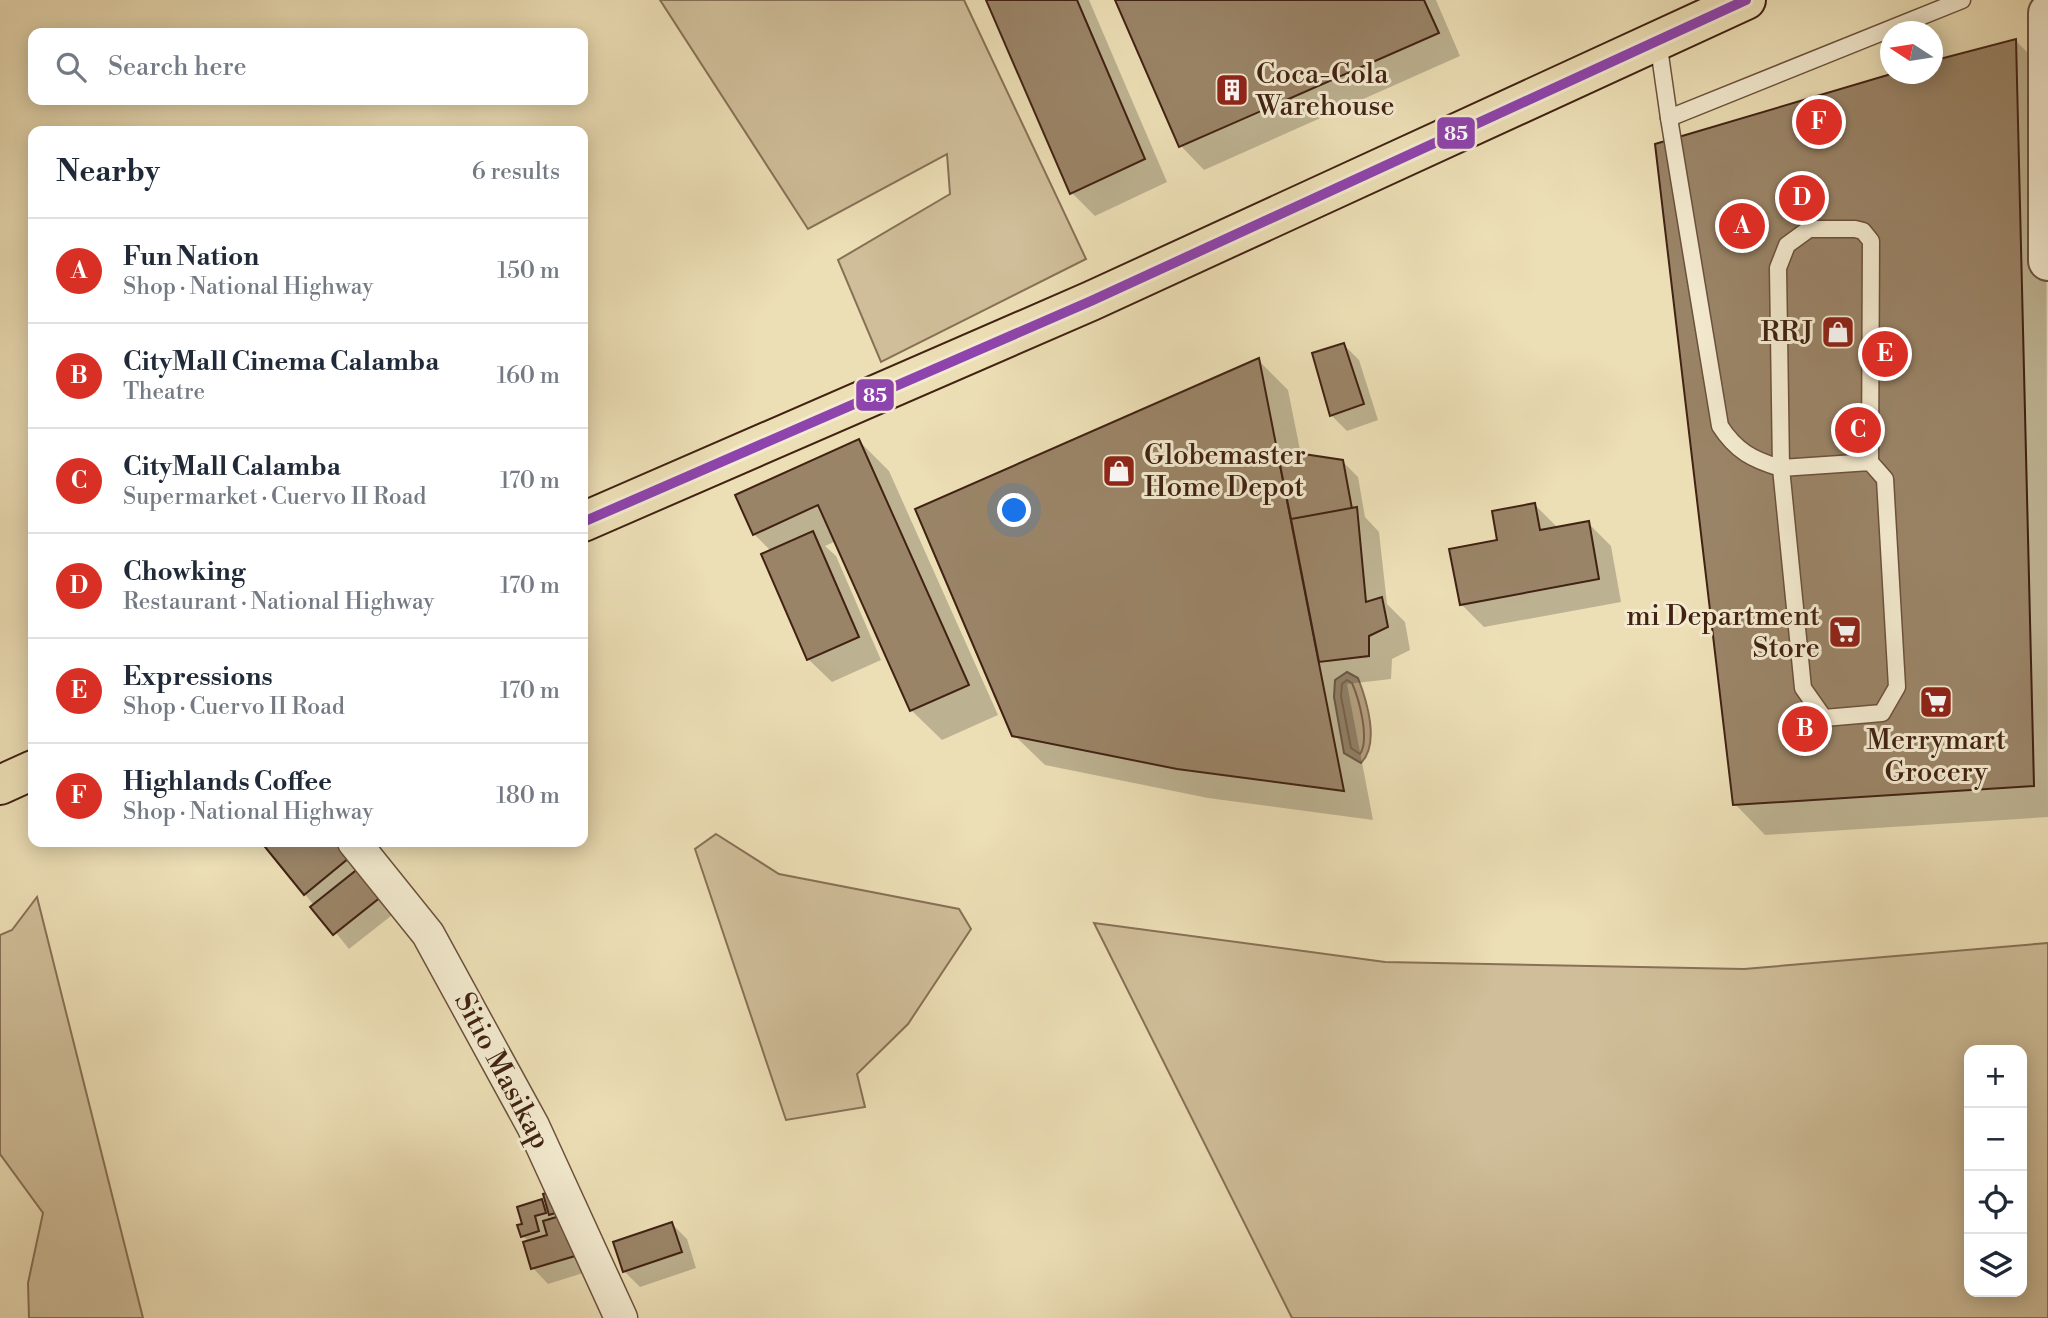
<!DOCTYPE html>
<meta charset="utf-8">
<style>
:root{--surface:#fff;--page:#f6f6f7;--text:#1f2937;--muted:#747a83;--line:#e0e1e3;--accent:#d93025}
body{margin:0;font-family:"Libre Bodoni",serif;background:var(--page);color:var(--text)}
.controls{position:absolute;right:21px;bottom:21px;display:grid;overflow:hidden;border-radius:14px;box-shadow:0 4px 18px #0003}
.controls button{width:63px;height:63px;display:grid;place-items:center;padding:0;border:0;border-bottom:2px solid var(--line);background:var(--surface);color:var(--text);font:35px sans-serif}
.compass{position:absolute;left:1880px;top:21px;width:63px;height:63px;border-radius:50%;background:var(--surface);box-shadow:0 4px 18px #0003;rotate:282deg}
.you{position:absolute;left:1015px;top:511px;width:24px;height:24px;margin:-18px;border:5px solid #fff;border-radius:50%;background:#1a73e8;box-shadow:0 0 0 10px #1a73e833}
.badge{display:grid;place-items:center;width:46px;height:46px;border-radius:50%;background:var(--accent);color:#fff;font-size:23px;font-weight:700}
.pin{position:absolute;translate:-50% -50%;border:4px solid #fff;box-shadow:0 2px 7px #0006}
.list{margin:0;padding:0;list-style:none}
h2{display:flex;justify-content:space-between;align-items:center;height:91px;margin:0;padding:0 28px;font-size:30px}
h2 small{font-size:23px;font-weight:400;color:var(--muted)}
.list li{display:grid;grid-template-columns:46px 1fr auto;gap:21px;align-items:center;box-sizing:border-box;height:105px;padding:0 28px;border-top:2px solid var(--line)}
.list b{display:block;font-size:26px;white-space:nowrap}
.list p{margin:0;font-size:23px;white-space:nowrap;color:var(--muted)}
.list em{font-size:23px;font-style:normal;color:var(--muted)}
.icon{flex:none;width:38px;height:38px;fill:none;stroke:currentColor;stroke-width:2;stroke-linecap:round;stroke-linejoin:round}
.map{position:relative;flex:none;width:2048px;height:1318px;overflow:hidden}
.search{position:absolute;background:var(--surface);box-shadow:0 4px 18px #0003;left:28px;top:28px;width:560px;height:77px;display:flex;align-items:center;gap:18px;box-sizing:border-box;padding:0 24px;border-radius:14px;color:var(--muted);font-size:26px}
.panel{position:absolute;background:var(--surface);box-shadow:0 4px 18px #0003;left:28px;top:126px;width:560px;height:721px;border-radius:14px}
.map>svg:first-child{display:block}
.green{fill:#cfbe99;stroke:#887056;stroke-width:2;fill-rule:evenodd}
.water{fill:#b29e7e;stroke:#856c53;stroke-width:2}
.shadow{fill:#0003}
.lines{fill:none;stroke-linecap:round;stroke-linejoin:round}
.shore{stroke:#7a6048;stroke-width:2}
.building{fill:#9a8467;stroke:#412213;stroke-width:2}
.service-casing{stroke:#6c513c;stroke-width:19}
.minor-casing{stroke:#6c513c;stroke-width:35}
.tertiary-casing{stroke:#6c513c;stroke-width:42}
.primary-casing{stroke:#412213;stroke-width:42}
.service{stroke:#f3eacf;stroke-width:16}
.minor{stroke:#f3eacf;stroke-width:32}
.tertiary{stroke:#f3eacf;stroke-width:38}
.primary{stroke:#ecdeb5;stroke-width:38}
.bus-1-casing{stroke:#f3eacf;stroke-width:16}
.bus-1{stroke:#8e44ad;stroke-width:10}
.labels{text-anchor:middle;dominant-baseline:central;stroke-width:6;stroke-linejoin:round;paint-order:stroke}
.poi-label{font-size:28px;fill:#412213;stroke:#f3eacf;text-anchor:start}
.street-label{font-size:28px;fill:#412213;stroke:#f3eacf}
.line-badge{stroke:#f3eacf;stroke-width:2.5}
.badge-label{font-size:19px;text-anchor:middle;font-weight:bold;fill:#fff}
</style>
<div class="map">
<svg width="2048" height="1318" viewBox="0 0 2048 1318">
<rect width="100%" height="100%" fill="#ecdeb5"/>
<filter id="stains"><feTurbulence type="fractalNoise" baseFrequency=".00286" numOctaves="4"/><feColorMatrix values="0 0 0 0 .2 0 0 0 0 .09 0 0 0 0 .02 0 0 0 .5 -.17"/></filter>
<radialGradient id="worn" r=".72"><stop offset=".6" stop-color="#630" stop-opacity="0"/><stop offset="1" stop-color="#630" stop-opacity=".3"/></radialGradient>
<g class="green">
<polygon points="660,0 964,0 1086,259 881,362 838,260 950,194 947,154 808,229"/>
<polygon points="716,834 779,874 959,909 971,929 908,1024 857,1074 865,1107 786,1120 695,849"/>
<polygon points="37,897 143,1318 29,1318 28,1283 43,1213 0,1154 0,935 12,930"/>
<path d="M1094 923 1385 962 1744 969 2048 943V1318H1292ZM1969 1050H2022V1292H1969Z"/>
</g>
<path class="water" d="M1347 672 1358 678C1367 701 1380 744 1361 763L1344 753 1334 697 1335 680Z"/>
<g class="shadow">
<polygon points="988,0 1089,0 1167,182 1095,216 1072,193"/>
<polygon points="1117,0 1436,0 1460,56 1204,170 1181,146"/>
<polygon points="2016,41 2046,71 2048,817 1765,835 1735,804 1657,145 1903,74 1932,74"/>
<polygon points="1344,345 1359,360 1378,420 1347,431 1332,416 1314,354"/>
<polygon points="1258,360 1288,390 1301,455 1342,461 1358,477 1365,517 1379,532 1387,604 1405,622 1410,650 1392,659 1391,679 1347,684 1373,820 1208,798 1045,765 1014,735"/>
<polygon points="859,441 889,471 998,715 942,740 911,710 836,541 825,546 836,556 881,660 832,682 808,659 771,551 754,534"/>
<polygon points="1535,505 1558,528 1588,523 1611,546 1621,602 1484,627 1461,604"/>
<polygon points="263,842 349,842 396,912 349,949"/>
<polygon points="545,1195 596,1269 548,1284 533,1268 525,1244 529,1242 523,1236 524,1225 541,1201 549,1209"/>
<polygon points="672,1224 687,1239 696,1268 640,1287 624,1271"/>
</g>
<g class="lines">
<path class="shore" d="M1347 680 1352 683C1359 699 1370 739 1360 754L1351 748 1341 696 1342 684Z"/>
</g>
<g class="building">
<polygon points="986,0 1077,0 1145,159 1070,194"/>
<polygon points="1115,0 1424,0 1439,33 1179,147"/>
<polygon points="2016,39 2034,786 1733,805 1655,144 1891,74 1932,74 1932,61"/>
<polygon points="1344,343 1364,404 1330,416 1312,353"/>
<polygon points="1259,358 1344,791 1177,769 1012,736 915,509"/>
<polygon points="859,439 969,685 910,711 818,505 753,535 735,495"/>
<polygon points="1277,450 1343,460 1355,525 1291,519"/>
<polygon points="1535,503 1540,530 1589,521 1599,579 1460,605 1449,549 1497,540 1492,511"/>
<polygon points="1357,507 1366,602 1382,597 1388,627 1369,636 1369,656 1319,662 1291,519"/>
<polygon points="813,531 859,637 807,660 761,554"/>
<polygon points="261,842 346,842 355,853 304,895"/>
<polygon points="359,868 382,896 333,935 310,907"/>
<polygon points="559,1189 565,1210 549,1215 543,1194"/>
<polygon points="542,1199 546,1213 535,1216 539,1231 521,1237 517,1225 522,1224 517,1207"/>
<polygon points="570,1213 582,1254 531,1269 523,1242 547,1235 543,1221"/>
<polygon points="672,1222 682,1252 623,1272 613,1242"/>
</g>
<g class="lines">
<defs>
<g id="service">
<polyline points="1658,41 1669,118"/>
<path d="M1870 462 1781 468 1778 268 1787 245 1809 229H1855L1863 231 1871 241 1870 462 1885 479 1897 687 1882 713 1824 718 1803 688 1781 468C1753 460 1736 451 1720 426L1669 118 1962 0"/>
</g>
<polyline id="minor" points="354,842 428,934 533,1126 621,1318"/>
<polyline id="tertiary" points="2048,13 2048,261"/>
<g id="primary">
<polyline points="583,522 1091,301 1746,0"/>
<polyline points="0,785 33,770"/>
</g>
</defs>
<use href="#service" class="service-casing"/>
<use href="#minor" class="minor-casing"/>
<use href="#tertiary" class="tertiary-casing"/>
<use href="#primary" class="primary-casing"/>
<use href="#service" class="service"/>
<use href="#minor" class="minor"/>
<use href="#tertiary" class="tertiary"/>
<use href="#primary" class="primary"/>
<defs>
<polyline id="bus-1" points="583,522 1091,301 1746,0"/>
</defs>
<use href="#bus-1" class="bus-1-casing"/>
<use href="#bus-1" class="bus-1"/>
</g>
<defs>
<symbol id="building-square" viewBox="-11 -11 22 22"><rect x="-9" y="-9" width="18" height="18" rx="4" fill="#8f2418" stroke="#f3eacf"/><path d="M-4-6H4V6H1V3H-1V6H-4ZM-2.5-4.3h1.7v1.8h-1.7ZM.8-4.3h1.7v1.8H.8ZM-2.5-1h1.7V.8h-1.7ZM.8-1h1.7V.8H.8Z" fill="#fff"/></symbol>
<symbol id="shop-square" viewBox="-11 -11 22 22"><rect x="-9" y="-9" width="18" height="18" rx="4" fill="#8f2418" stroke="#f3eacf"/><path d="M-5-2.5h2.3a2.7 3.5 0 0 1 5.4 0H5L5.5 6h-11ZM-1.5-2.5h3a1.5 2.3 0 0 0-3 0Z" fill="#fff"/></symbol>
<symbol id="supermarket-square" viewBox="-11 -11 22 22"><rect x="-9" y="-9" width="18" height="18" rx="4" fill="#8f2418" stroke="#f3eacf"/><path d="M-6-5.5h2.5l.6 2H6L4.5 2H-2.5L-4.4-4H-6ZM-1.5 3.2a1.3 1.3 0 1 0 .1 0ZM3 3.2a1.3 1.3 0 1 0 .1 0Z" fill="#fff"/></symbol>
</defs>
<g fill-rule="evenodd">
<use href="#building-square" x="1213" y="71" width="38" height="38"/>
<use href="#shop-square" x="1819" y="313" width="38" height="38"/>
<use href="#shop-square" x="1100" y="452" width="38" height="38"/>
<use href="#supermarket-square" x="1826" y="613" width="38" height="38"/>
<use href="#supermarket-square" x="1917" y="683" width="38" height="38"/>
</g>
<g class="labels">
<g class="poi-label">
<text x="1256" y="74">Coca-Cola<tspan x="1256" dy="32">Warehouse</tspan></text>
<text x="1814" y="332" text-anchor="end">RRJ</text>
<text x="1144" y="455">Globemaster<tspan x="1144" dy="32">Home Depot</tspan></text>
<text x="1820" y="616" text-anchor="end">mi Department<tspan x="1820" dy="32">Store</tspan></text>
<text x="1936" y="740" text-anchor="middle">Merrymart<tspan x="1936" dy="32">Grocery</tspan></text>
</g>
<g class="street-label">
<text transform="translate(502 1071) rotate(62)">Sitio Masikap</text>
</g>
</g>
<g class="line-badge">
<rect x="1436" y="116" width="40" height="34" rx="7" fill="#8e44ad"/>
<rect x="855" y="378" width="40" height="34" rx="7" fill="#8e44ad"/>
</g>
<g class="badge-label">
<text x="1456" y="140">85</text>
<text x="875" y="402">85</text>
</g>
<rect width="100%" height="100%" filter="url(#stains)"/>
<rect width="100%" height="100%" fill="url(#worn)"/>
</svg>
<div class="controls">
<button>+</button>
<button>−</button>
<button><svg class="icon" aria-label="locate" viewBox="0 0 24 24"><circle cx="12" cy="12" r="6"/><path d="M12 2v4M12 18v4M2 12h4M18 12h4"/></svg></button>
<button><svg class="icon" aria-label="layers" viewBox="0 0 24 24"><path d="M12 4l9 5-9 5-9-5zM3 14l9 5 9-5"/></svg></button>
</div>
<svg class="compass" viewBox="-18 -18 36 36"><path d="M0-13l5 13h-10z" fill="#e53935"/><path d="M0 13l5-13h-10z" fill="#747a83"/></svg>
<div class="you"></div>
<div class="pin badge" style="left:1742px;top:226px">A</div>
<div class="pin badge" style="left:1805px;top:729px">B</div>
<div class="pin badge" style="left:1858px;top:430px">C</div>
<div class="pin badge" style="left:1802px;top:198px">D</div>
<div class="pin badge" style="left:1885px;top:354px">E</div>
<div class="pin badge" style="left:1819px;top:122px">F</div>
<div class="search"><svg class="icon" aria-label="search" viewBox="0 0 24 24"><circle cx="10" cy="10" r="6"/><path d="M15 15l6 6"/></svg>Search here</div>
<section class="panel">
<h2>Nearby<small>6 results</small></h2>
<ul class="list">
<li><span class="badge">A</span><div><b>Fun Nation</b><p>Shop · National Highway</p></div><em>150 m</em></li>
<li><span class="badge">B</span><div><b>CityMall Cinema Calamba</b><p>Theatre</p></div><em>160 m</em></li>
<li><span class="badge">C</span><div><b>CityMall Calamba</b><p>Supermarket · Cuervo II Road</p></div><em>170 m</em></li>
<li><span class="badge">D</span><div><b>Chowking</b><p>Restaurant · National Highway</p></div><em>170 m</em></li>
<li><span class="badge">E</span><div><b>Expressions</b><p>Shop · Cuervo II Road</p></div><em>170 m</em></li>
<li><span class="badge">F</span><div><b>Highlands Coffee</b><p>Shop · National Highway</p></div><em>180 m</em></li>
</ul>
</section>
</div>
